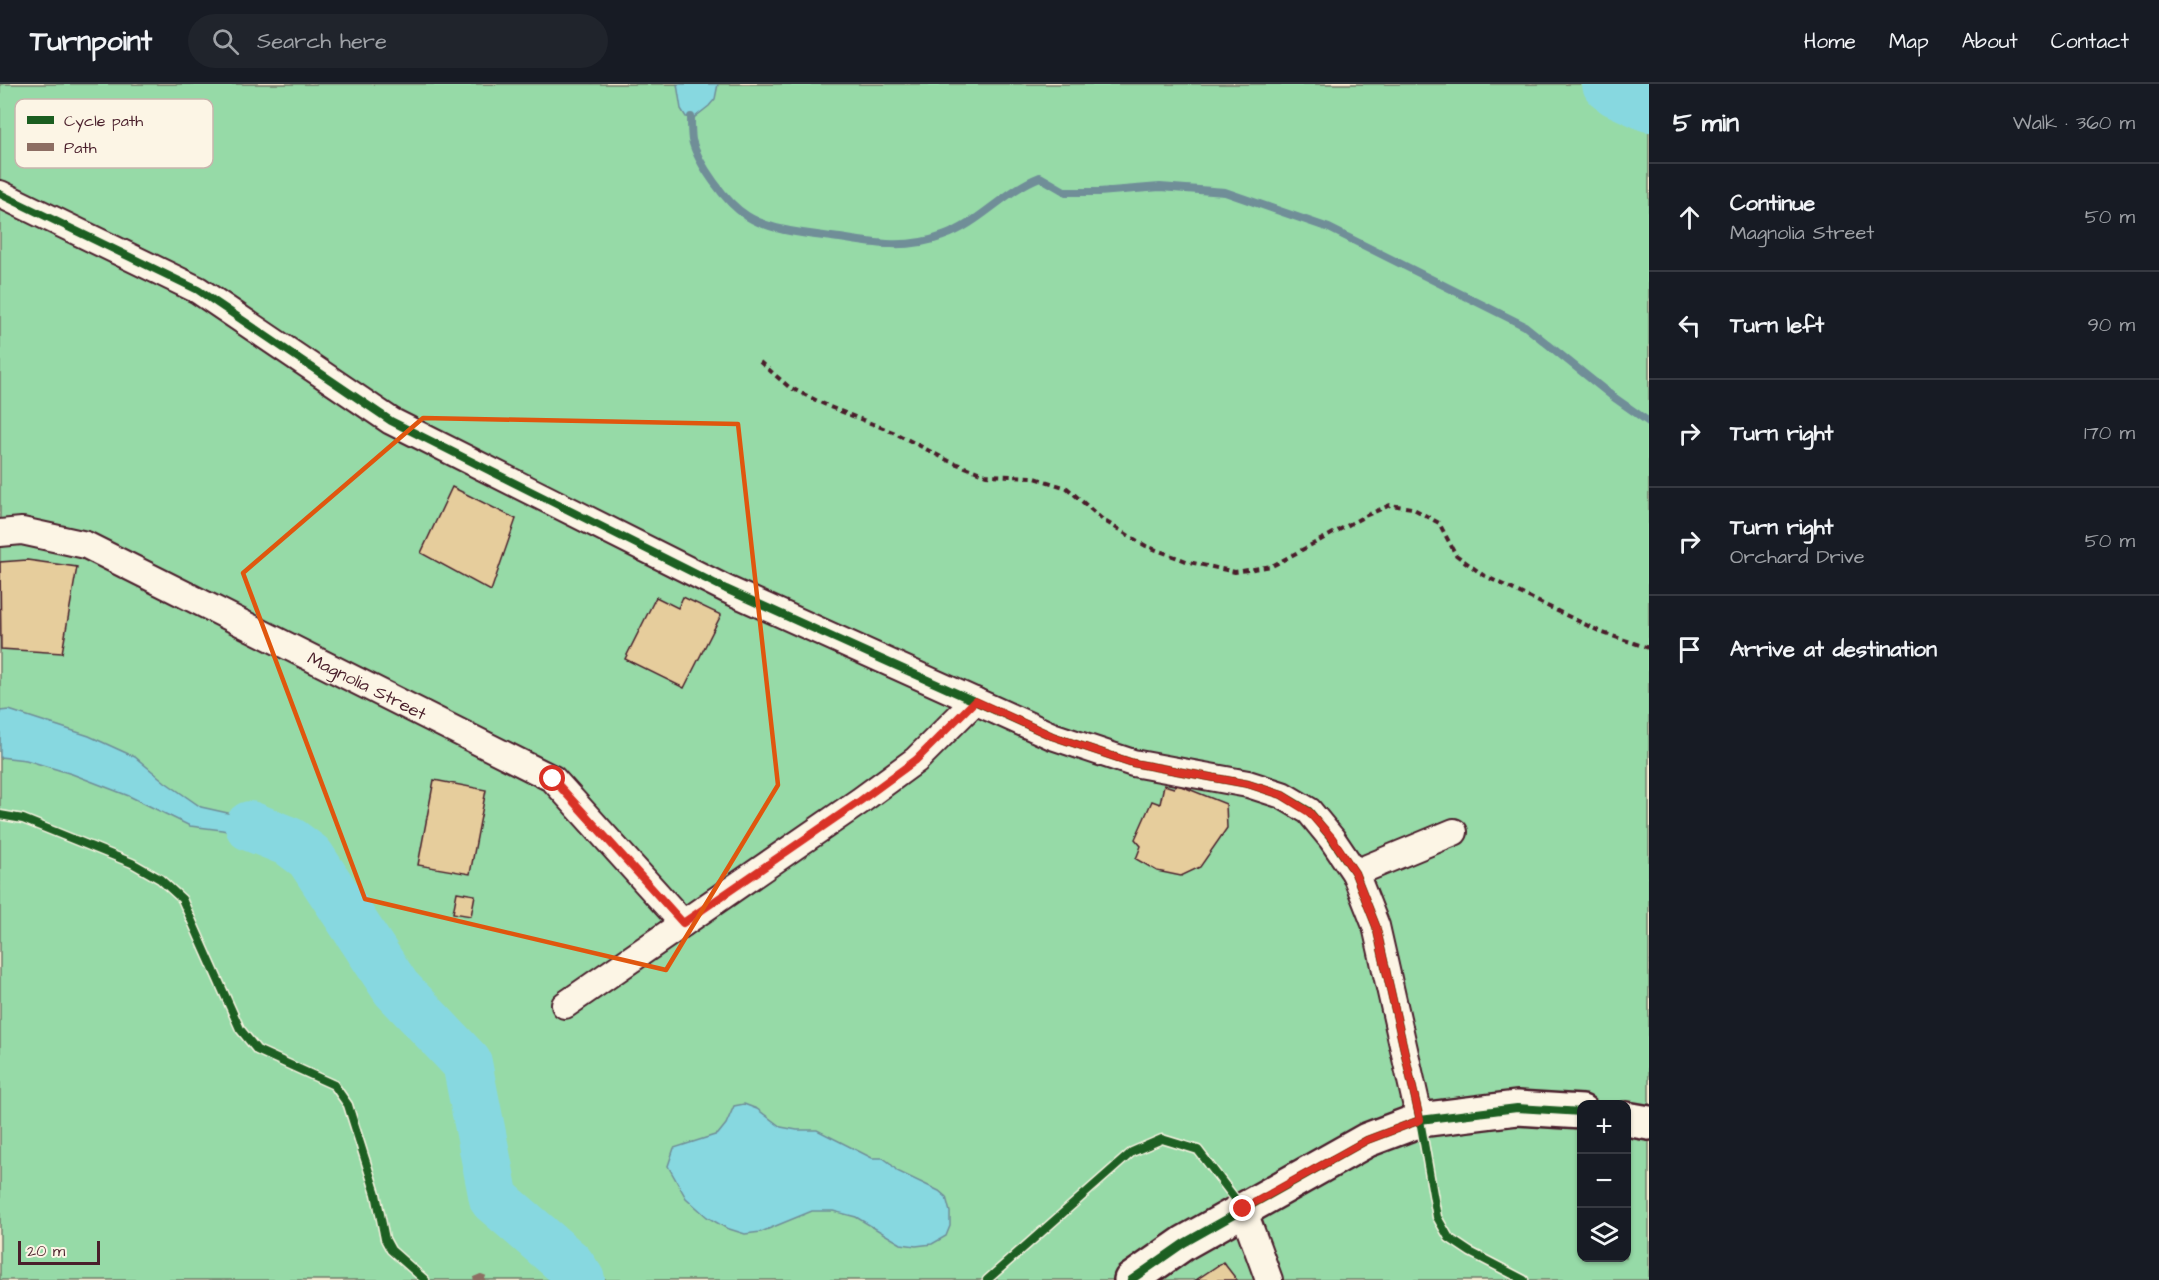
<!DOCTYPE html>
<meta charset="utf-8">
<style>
:root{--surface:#171b24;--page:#20242c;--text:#f1f3f6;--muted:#9ea1a6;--line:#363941}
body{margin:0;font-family:"Architects Daughter",sans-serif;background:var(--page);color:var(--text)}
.controls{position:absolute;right:18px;bottom:18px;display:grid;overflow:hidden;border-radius:12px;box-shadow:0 2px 4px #0004}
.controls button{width:54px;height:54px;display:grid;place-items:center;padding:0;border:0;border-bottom:2px solid var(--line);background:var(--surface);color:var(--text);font:30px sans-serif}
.scale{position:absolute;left:18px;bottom:15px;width:82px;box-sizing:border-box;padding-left:6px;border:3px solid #4a1f2b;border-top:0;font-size:16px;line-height:21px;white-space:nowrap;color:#4a1f2b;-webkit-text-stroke:4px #fcf5e5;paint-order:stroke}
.stop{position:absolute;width:18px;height:18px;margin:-14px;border:4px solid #d93025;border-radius:50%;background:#fff}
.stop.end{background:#d93025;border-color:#fff;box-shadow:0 2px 6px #0008}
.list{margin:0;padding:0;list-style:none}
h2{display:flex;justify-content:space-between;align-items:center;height:78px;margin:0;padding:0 24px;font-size:26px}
h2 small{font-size:20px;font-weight:400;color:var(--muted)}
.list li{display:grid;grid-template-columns:39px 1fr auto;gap:18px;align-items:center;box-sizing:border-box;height:108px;padding:0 24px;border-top:2px solid var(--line)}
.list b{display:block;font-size:22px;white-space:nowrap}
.list p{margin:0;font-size:20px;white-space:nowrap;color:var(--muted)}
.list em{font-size:20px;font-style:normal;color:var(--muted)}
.icon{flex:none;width:33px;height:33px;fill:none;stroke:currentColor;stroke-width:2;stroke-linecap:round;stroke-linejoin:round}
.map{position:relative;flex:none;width:1649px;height:1196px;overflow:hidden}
header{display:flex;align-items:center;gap:36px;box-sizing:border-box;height:84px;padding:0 30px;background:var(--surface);border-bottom:2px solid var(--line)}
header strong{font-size:28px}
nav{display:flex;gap:33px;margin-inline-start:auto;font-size:21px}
.search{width:420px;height:54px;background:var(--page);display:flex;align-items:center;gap:15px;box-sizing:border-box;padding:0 21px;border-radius:33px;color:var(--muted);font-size:22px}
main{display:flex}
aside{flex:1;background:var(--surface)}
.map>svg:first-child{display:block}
.green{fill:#96daa7;stroke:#707c69;stroke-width:1.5;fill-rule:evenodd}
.water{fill:#87d8e0;stroke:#6f8e98;stroke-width:1.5}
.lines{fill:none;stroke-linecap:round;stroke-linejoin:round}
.stream{stroke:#6f8e98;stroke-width:8}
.river{stroke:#87d8e0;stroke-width:50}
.building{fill:#e6cd9c;stroke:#4a1f2b;stroke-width:1.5}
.street-casing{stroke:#4a1f2b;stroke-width:30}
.secondary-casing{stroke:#4a1f2b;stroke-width:38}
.path{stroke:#4a1f2b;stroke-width:4;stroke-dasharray:6 4.5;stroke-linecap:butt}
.street{stroke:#fcf5e5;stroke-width:26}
.secondary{stroke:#fcf5e5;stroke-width:33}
.quiet{stroke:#8d6e63;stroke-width:6;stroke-dasharray:12 6;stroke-linecap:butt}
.cycleway-casing{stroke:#fcf5e5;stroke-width:11}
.cycleway{stroke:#1b5e20;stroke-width:8}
.route{stroke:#d93025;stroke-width:8}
.marked{fill:none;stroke:#e0560e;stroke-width:4.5;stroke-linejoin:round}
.labels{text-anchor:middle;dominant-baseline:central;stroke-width:4.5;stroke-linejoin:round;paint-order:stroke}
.street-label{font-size:18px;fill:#4a1f2b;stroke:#fcf5e5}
.key{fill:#fcf5e5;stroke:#c7b5ad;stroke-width:1.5}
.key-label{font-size:16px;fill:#4a1f2b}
</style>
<header>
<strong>Turnpoint</strong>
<div class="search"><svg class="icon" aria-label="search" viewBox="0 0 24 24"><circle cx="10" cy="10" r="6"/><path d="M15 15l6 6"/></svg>Search here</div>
<nav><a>Home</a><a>Map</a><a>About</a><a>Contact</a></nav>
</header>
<main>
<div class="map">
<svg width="1649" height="1196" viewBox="0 0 1649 1196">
<rect width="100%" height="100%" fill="#f5e9cf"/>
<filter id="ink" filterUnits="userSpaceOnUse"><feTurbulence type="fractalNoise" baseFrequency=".0167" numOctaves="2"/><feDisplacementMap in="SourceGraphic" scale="12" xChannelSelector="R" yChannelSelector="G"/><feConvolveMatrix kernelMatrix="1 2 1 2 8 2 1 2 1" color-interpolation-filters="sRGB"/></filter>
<g filter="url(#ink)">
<path class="green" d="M0 0H1649V1196H0ZM1582 1020H1626V1174H1582Z"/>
<g class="water">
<polygon points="677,0 718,0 715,15 709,22 695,33 686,33 681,25"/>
<polygon points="9,626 89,652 135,673 165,698 201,723 250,734 291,754 310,773 288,760 222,746 190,742 129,712 72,690 26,676 0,673 0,627"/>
<polygon points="744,1020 757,1025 781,1043 797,1046 817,1046 872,1074 883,1074 890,1079 897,1087 939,1107 946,1113 950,1128 950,1142 946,1152 932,1160 916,1162 901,1160 856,1133 833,1127 812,1127 761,1148 745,1150 726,1144 707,1133 686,1114 668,1082 674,1064 718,1050 726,1040 734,1022"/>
</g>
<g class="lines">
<path class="stream" d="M691 33C691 40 691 49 692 56 698 80 726 119 747 132 772 148 812 150 840 154 875 160 909 165 943 152 979 140 1004 107 1040 93L1066 108H1099L1160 103 1225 108 1329 144 1525 242 1612 312 1649 338"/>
<g class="river">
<polyline points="1607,0 1616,8 1649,23"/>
<polyline points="250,742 290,758 310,773 396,904 467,979 494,1115 569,1180 580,1196"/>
</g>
</g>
<g class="building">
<polygon points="452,403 516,435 491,507 421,469"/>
<polygon points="27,476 77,483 62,569 1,565 0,478"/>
<polygon points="656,513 678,524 683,513 721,531 684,604 625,575"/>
<polygon points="434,696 486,706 470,790 418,781"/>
<polygon points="1176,700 1226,720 1227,744 1200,783 1181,792 1157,787 1136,775 1141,762 1135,755 1152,717 1160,720 1164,701 1174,704"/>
<polygon points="457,808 475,811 471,832 453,829"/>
<polygon points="1223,1178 1237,1196 1196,1196"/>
</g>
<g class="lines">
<defs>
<g id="street">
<polyline points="0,110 198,206 391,337 726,505 1052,652 1133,679 1248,700 1282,711 1309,727 1332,755 1355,789 1376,842 1420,1036"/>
<path id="s1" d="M0 449 22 447 86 461 553 695 683 839"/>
<polyline points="1355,789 1454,748"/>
<polyline points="565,921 860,717 916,676 975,617"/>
<polyline points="1243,1125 1269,1196"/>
</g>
<g id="secondary">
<polyline points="1626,1035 1649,1039"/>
<polyline points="1131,1196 1184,1159 1367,1056 1420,1036 1517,1024 1582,1028"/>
</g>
</defs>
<use href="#street" class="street-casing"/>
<use href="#secondary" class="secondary-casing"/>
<polyline class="path" points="760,278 789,303 830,323 893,348 949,377 986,391 1032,393 1067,404 1103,436 1146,462 1189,478 1235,488 1272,482 1365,432 1390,421 1412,424 1439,439 1456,471 1483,491 1603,549 1649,564"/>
<use href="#street" class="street"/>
<use href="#secondary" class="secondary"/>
<polyline class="quiet" points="474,1196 481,1193 489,1196"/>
<defs>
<g id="cycleway">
<polyline points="0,110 198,206 391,337 726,505 1052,652 1133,679 1248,700 1282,711 1309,727 1332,755 1355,789 1376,842 1420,1036 1437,1133 1449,1154 1470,1168 1524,1196"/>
<polyline points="0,731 23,735 132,779 160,795 182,815 240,945 257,966 334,1001 348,1021 376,1110 385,1155 391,1166 425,1196"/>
<polyline points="987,1196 1132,1068 1162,1055 1198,1066 1243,1125"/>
<polyline points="1131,1196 1184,1159 1367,1056 1420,1036 1517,1024 1582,1028"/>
</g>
</defs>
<use href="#cycleway" class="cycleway-casing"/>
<use href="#cycleway" class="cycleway"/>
</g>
</g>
<g class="lines" filter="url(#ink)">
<polyline class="route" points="553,695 683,839 860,717 916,676 975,617 1052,652 1133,679 1248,700 1282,711 1309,728 1332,754 1355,789 1376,842 1420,1036 1367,1056 1243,1125"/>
</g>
<path class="marked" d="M423 334 738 340 778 701 666 886 365 815 243 489Z"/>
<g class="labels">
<g class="street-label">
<text stroke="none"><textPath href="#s1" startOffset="402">Magnolia Street</textPath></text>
</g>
</g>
<rect x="15" y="15" width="198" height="69" rx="9" class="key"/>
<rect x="27" y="32" width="27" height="8" fill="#1b5e20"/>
<rect x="27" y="59" width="27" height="8" fill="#8d6e63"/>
<g class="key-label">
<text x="64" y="42">Cycle path</text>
<text x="64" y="69">Path</text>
</g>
</svg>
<div class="controls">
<button>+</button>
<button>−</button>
<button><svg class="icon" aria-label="layers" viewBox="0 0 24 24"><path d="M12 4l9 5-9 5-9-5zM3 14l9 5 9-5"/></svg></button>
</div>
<div class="scale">20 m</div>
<div class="stop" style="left:553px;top:695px"></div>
<div class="stop end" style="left:1243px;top:1125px"></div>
</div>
<aside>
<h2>5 min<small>Walk · 360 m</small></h2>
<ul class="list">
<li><svg class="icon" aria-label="ahead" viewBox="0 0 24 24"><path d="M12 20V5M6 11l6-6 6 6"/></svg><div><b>Continue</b><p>Magnolia Street</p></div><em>50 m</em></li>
<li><svg class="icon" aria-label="left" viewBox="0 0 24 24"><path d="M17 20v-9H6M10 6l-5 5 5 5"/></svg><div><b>Turn left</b></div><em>90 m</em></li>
<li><svg class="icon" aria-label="right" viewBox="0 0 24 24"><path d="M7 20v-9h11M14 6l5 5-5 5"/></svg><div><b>Turn right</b></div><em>170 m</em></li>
<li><svg class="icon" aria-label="right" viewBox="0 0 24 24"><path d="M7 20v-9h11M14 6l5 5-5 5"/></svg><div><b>Turn right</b><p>Orchard Drive</p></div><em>50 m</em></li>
<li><svg class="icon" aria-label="arrive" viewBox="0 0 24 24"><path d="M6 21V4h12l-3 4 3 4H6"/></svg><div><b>Arrive at destination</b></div></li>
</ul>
</aside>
</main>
